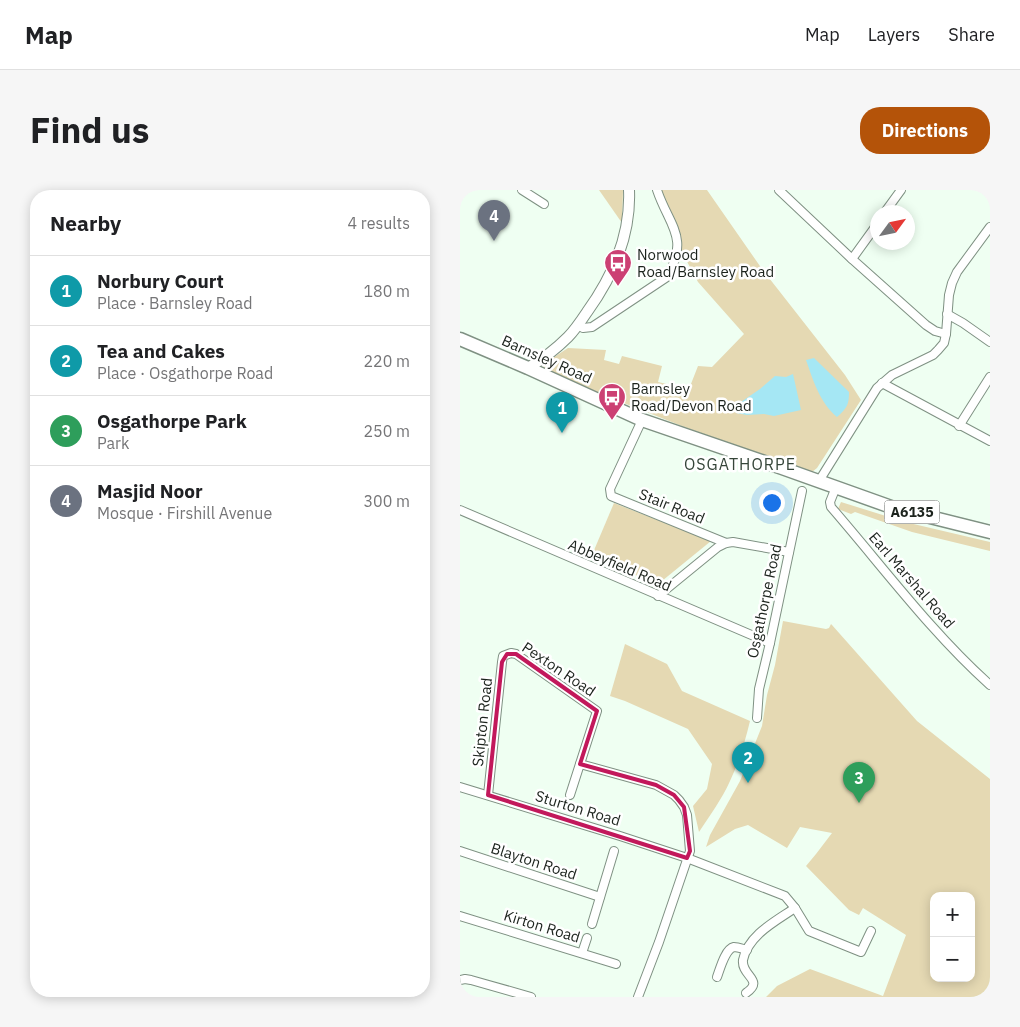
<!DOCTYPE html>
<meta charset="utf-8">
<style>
:root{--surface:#fff;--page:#f6f6f6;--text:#202124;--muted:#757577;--line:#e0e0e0;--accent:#b45309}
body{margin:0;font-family:"IBM Plex Sans",sans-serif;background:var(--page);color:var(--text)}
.controls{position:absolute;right:15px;bottom:15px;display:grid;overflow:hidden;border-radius:10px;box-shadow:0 2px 12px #0003}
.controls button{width:45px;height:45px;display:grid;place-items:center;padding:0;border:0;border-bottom:1px solid var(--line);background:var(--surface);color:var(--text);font:25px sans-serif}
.compass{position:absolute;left:410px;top:15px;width:45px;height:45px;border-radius:50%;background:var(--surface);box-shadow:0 2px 12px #0003;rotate:57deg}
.you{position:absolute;left:311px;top:312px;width:18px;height:18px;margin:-12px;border:4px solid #fff;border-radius:50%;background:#1a73e8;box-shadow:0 0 0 8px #1a73e833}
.badge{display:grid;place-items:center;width:32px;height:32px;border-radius:50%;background:var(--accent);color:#fff;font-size:16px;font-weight:700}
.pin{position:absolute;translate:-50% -41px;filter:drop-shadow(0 1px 2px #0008)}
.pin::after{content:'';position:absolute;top:26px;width:18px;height:15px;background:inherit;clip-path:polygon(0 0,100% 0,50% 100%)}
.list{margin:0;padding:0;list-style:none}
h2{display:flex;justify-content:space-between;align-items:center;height:65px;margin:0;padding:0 20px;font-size:21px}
h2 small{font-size:16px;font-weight:400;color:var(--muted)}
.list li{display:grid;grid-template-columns:32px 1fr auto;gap:15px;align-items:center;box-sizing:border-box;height:70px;padding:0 20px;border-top:1px solid var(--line)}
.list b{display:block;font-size:19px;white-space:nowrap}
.list p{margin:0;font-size:16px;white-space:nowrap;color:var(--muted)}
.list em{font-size:16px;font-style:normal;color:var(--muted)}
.map{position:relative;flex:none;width:530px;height:807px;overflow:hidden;border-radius:20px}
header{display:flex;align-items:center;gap:30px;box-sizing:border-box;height:70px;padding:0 25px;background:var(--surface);border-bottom:1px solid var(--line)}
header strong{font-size:24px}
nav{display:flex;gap:28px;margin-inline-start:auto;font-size:18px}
.intro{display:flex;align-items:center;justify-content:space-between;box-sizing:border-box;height:120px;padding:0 30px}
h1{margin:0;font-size:35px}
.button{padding:12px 22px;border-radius:20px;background:var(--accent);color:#fff;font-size:18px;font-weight:700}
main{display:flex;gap:30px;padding:0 30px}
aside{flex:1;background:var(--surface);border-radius:20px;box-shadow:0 2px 12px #0003}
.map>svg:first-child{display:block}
.green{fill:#e5d9b3;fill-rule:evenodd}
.water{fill:#a5e7f4}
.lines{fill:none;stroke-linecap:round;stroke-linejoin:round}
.minor-casing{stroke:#7f9183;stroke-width:10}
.tertiary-casing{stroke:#7f9183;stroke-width:12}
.primary-casing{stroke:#7f9183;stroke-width:15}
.minor{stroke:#fff;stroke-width:8}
.tertiary{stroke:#fff;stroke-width:10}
.primary{stroke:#fff;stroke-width:12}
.marked{fill:none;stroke:#c2185b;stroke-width:4;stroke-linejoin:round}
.labels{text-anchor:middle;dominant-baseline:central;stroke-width:5;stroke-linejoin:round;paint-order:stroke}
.shield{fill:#fff;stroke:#606561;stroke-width:1}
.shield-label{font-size:14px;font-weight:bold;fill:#1c231d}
.poi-label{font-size:15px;fill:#1c231d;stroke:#fff;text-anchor:start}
.street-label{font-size:15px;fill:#1c231d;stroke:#fff}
.neighbourhood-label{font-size:16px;letter-spacing:1px;fill:#354539;stroke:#fff}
</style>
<header>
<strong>Map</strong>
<nav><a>Map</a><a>Layers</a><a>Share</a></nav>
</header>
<div class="intro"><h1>Find us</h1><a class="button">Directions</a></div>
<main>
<aside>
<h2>Nearby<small>4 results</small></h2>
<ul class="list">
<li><span class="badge" style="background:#0f9aa8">1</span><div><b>Norbury Court</b><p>Place · Barnsley Road</p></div><em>180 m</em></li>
<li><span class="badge" style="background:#0f9aa8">2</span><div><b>Tea and Cakes</b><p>Place · Osgathorpe Road</p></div><em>220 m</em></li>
<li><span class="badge" style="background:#2e9e5b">3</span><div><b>Osgathorpe Park</b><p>Park</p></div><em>250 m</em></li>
<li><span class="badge" style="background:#6b7280">4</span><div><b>Masjid Noor</b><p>Mosque · Firshill Avenue</p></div><em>300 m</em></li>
</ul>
</aside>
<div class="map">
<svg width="530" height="807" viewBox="0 0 530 807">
<rect width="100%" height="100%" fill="#effff2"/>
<g class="green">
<polygon points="139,0 163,0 162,33"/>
<polygon points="197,0 247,0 302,79 385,185 401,210 357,278 352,282 227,238 85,182 82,178 85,173 108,158 146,160 144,170 159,174 162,166 202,176 198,192 229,199 238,176 252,177 284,144 238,92 217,53"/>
<polygon points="381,312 445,332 530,352 530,361 452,342 395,322 391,324 378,319"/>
<polygon points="154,313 251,351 197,395 132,365"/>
<path d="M323 431 366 439 369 438 371 434 372 435 457 531 530 589V807H306L317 796 350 779 423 806 446 745 403 718 399 725 389 720 346 676 356 664 372 643 340 637 327 658 288 635 275 639 246 657 250 645 280 591 302 536 307 505 315 475ZM474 706H511V788H474Z"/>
<path d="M165 454 207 474 222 501 290 531C285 552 279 572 270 591 262 609 250 625 239 642L233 616 247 599 252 574 228 539 165 511 150 506Z"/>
</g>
<g class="water">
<path d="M354 168 389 202C389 215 387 218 377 227 360 213 353 190 346 170Z"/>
<polygon points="333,184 341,220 314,226 304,224 287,225 276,223 275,216 300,199 315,186 326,187"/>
</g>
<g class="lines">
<defs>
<g id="minor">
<polyline points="62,0 84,14"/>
<polyline points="319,0 392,69 466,135 475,141 486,144"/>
<polyline points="425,22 441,0"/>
<polyline points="392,69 418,33"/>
<polyline points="487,124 503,133 530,152"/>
<path d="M118 135 123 138 132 137 207 87C230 47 209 36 197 0"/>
<polyline points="422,193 530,251"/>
<polyline points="182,230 150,299 151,306 266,353"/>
<polyline points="499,236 530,187"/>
<polyline points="359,291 417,198 432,185 473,165 478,160 484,153 486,144 489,105 492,93 497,82 530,37"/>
<path d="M376 297 370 312 371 317C423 377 471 442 530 495"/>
<polyline points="0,320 310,453"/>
<polyline points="198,406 258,357 266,353 273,352 329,362"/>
<polyline points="297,528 299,499 310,453 342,301"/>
<polyline points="120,574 196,595 214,605 219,610 224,617 227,625 230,661 199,752 178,807"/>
<polyline points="0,597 160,646 227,668 325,706 335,718 349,741 401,762 411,741"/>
<polyline points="28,605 42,472 43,466 51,463 56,464 137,521 110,605"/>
<polyline points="0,661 140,707"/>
<polyline points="0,726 156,774"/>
<polyline points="132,734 154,661"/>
<polyline points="122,763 127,748"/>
<path d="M257 787C260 779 265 759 274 757 278 757 283 759 287 760"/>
<polyline points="0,790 5,789 11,790 71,807"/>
<path d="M286 803C305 790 281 786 283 770 288 745 316 731 335 718"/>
</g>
<path id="tertiary" d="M68 178C83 169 96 159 108 147 115 140 121 131 127 122 153 86 171 45 169 0"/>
<polyline id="primary" points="0,149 68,178 182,230 322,278 434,318 530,342"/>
</defs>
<use href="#minor" class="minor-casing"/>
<use href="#tertiary" class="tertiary-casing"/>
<use href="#primary" class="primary-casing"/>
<use href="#minor" class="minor"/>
<use href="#tertiary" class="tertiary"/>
<use href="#primary" class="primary"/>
</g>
<path class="marked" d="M47 464H56L137 521 120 574 196 595 214 605 224 617 230 661 227 668 28 605 42 472Z"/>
<defs>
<symbol id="bus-pin" viewBox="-11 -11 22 30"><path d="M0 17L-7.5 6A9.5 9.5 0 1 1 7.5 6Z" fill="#cc4073" stroke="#fff"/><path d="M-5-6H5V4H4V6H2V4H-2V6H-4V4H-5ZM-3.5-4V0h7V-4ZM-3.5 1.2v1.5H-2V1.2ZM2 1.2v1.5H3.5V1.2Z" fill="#fff"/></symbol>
</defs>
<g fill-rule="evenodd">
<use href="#bus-pin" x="142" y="57" width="32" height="43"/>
<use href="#bus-pin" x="136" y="191" width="32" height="43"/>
</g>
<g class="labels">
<rect class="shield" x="424.5" y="310.5" width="55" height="23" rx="4"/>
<g class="shield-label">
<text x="452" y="322">A6135</text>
</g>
<g class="poi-label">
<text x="177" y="64">Norwood<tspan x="177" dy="17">Road/Barnsley Road</tspan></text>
<text x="171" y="198">Barnsley<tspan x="171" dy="17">Road/Devon Road</tspan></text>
</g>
<g class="street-label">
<text transform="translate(87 169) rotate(24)">Barnsley Road</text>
<text transform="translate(212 316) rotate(22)">Stair Road</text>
<text transform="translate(160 375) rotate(23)">Abbeyfield Road</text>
<text transform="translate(452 390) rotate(49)">Earl Marshal Road</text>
<text transform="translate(304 411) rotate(-78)">Osgathorpe Road</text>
<text transform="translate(99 479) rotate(34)">Pexton Road</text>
<text transform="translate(22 532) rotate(-84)">Skipton Road</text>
<text transform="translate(118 618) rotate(17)">Sturton Road</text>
<text transform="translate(74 671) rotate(18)">Blayton Road</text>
<text transform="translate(82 736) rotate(17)">Kirton Road</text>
</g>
<g class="neighbourhood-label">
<text x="280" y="274">OSGATHORPE</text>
</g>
</g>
</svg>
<div class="controls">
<button>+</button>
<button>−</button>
</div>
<svg class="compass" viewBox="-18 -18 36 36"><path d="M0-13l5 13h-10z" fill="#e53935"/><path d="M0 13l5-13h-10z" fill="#757577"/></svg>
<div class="you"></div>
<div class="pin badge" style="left:102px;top:243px;background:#0f9aa8">1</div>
<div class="pin badge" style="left:288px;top:593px;background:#0f9aa8">2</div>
<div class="pin badge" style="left:399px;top:613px;background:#2e9e5b">3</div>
<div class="pin badge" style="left:34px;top:51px;background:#6b7280">4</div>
</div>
</main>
